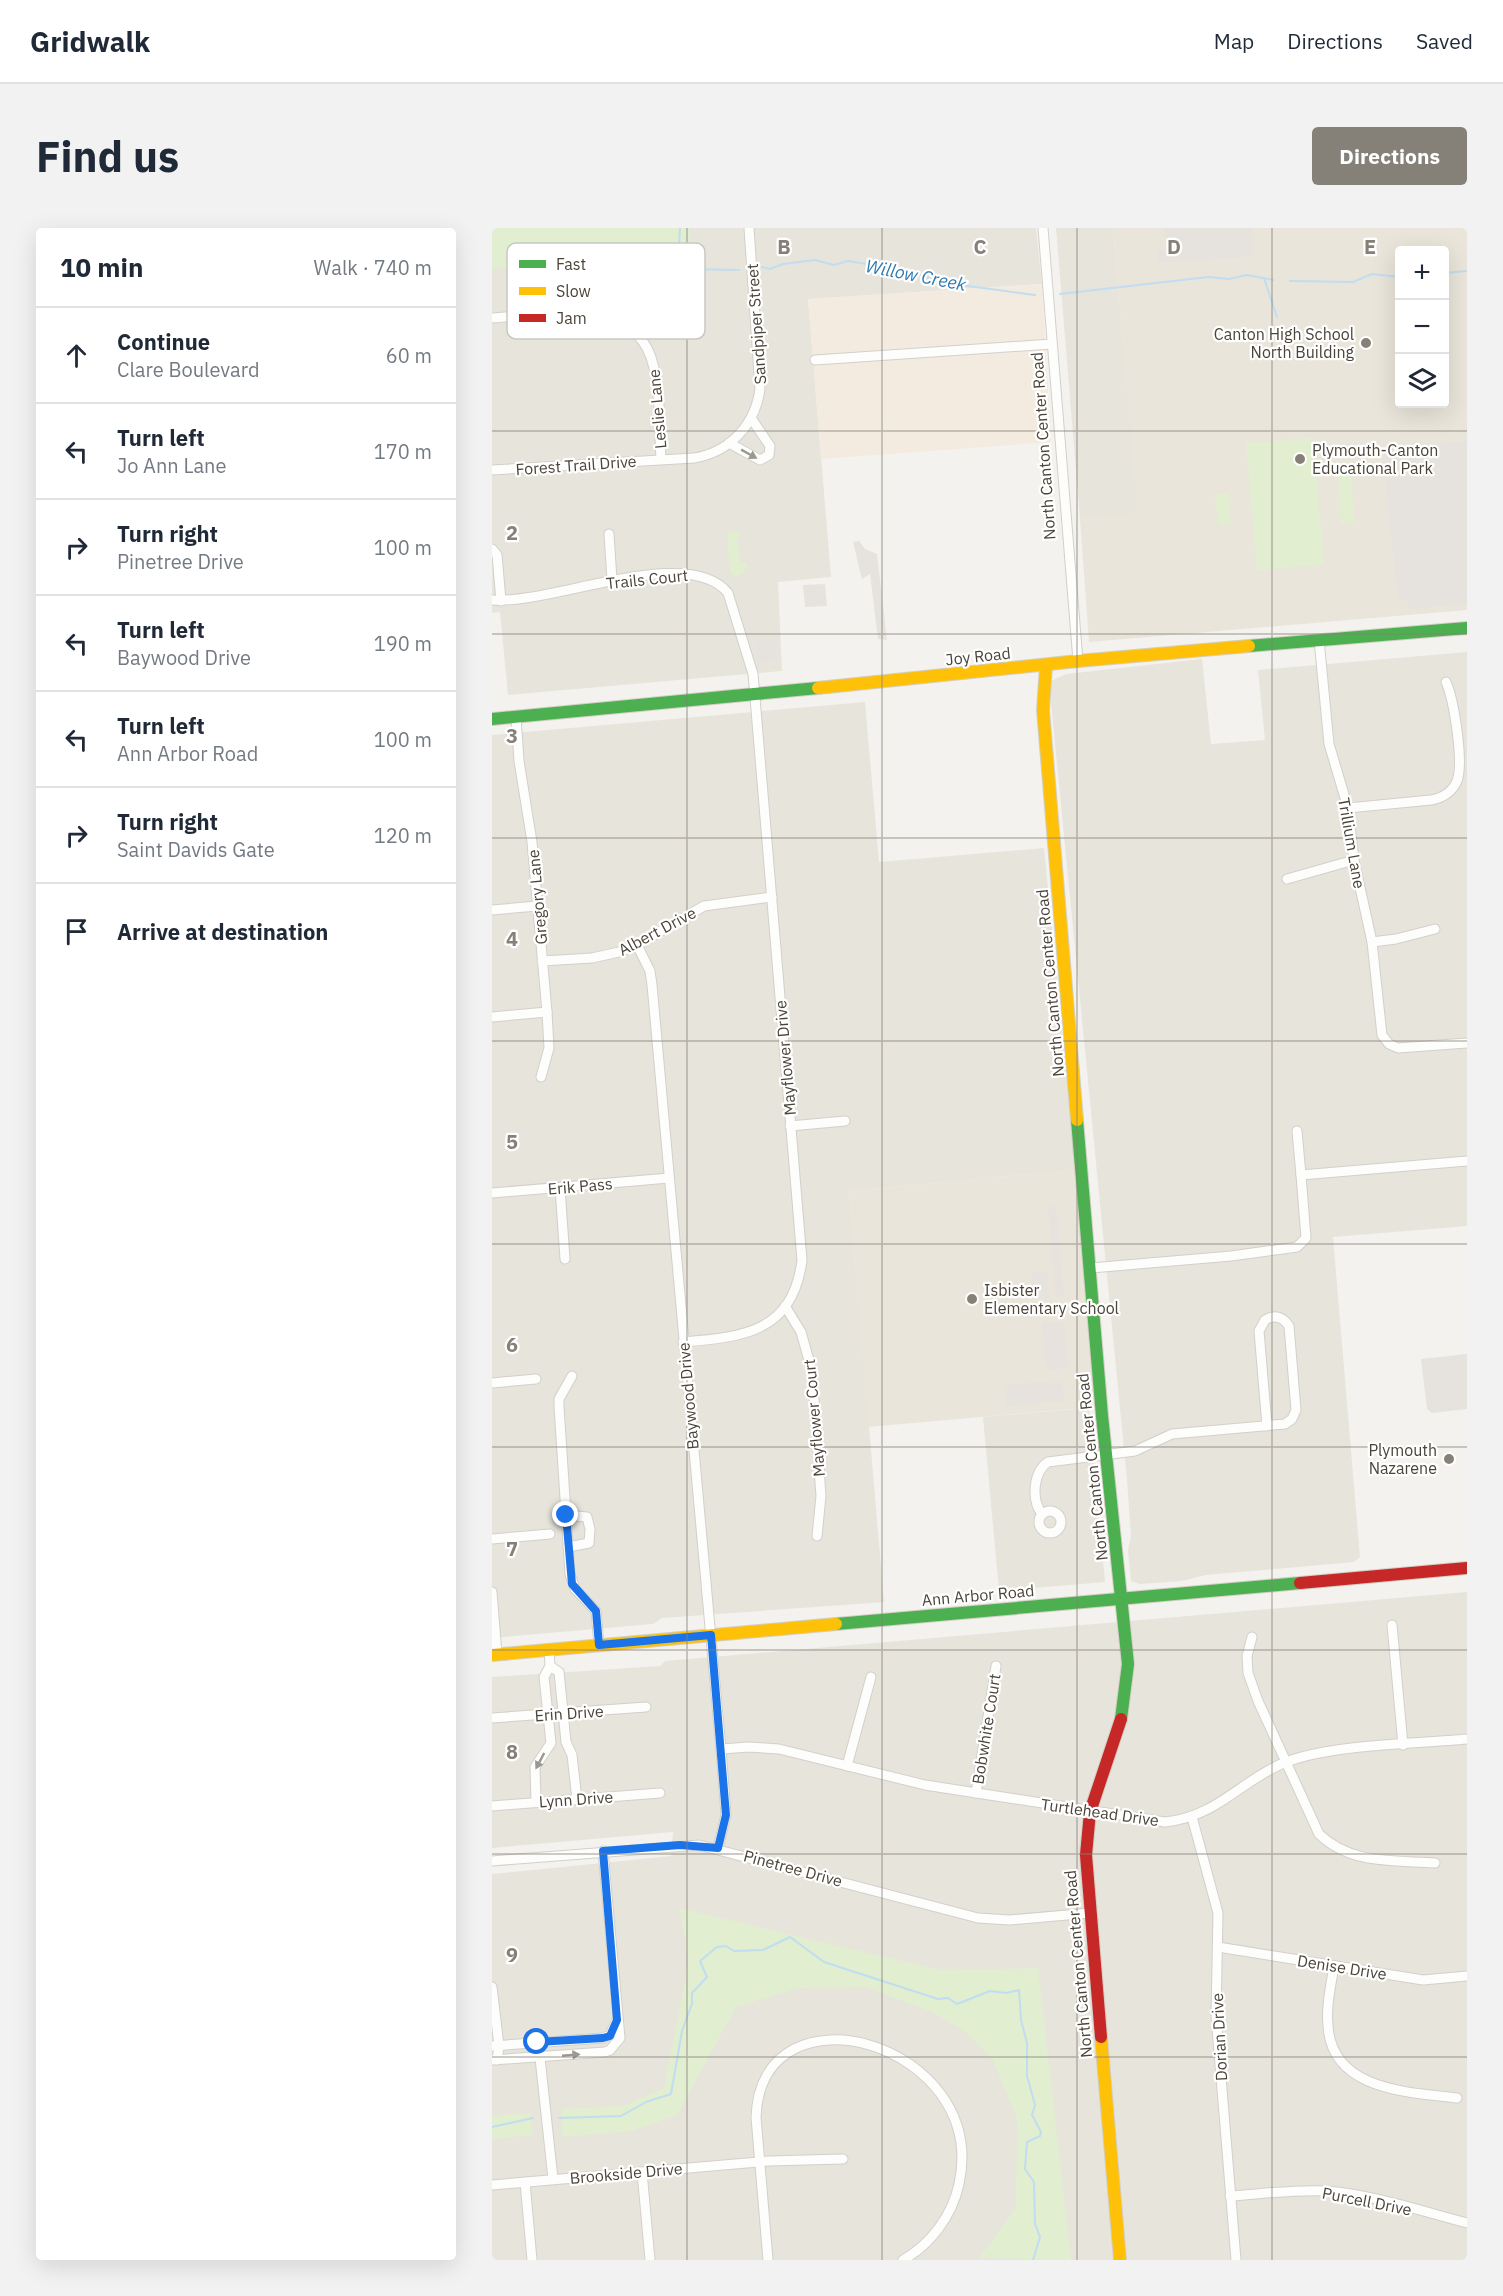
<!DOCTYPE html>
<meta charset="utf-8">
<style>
:root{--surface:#fff;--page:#f2f2f3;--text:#1f2937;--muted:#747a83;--line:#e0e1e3;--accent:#868178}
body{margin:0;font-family:"IBM Plex Sans",sans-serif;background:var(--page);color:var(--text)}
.controls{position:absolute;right:18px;top:18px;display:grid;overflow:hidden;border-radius:6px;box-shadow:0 6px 24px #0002}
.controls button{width:54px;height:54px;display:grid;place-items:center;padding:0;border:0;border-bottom:2px solid var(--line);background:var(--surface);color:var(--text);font:30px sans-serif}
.stop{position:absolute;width:18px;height:18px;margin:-14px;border:4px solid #1a73e8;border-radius:50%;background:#fff}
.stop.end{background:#1a73e8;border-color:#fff;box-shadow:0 2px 6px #0008}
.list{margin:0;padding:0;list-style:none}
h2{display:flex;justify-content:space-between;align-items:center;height:78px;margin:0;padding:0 24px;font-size:26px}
h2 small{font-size:20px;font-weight:400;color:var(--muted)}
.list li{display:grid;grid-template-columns:39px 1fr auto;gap:18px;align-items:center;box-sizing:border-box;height:96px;padding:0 24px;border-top:2px solid var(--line)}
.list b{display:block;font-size:22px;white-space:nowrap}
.list p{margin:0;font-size:20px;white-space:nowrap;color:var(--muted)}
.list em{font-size:20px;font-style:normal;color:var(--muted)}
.icon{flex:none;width:33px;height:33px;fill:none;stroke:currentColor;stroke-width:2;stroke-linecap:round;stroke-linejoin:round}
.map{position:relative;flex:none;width:975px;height:2032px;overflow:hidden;border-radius:6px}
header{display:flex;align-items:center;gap:36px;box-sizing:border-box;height:84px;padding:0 30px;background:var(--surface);border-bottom:2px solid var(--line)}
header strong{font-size:28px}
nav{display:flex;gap:33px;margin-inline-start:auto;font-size:21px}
.intro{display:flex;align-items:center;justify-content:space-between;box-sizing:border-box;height:144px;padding:0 36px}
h1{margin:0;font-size:42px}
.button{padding:15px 27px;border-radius:6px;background:var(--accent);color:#fff;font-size:21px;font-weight:700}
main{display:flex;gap:36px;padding:0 36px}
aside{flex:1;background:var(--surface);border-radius:6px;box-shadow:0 6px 24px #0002}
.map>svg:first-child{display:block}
.residential{fill:#e7e4dc}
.commercial{fill:#f3ebdf}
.education{fill:#eae5da;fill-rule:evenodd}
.green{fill:#e1eecf}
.parking{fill:#e6e3df}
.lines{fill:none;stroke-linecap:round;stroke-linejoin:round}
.stream{stroke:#c0ddf1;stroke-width:2}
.street-casing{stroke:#d2d0cb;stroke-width:11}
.fast-casing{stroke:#d3cfc5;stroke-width:14}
.slow-casing{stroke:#d3cfc5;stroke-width:14}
.jam-casing{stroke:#d3cfc5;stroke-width:14}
.street{stroke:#fdfdfc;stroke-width:9}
.fast{stroke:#4caf50;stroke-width:12}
.slow{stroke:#ffc107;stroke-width:12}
.jam{stroke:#c62828;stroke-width:12}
.oneway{fill:#9b9791}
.route{stroke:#1a73e8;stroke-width:8}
.grid{fill:none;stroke:#868178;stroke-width:1.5;stroke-opacity:0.55}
.poi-dot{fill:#868178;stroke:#fff;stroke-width:2}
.labels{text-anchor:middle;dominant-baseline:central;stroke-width:4.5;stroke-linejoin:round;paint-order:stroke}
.street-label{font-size:16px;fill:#4b4439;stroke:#fff}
.poi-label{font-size:16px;fill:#4b4439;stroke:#fff;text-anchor:end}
.water-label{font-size:18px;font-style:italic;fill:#2e7ab2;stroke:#fff}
.key{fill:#fff;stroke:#c9c7c4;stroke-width:1.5}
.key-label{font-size:16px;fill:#4b4439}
.grid-label{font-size:20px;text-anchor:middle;font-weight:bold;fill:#868178;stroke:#fff;stroke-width:4.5;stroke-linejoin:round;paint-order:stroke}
</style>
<header>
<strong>Gridwalk</strong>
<nav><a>Map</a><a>Directions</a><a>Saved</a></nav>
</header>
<div class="intro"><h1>Find us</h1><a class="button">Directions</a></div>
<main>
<aside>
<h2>10 min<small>Walk · 740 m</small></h2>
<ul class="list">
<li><svg class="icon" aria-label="ahead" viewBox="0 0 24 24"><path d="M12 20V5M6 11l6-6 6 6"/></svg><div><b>Continue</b><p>Clare Boulevard</p></div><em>60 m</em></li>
<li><svg class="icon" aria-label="left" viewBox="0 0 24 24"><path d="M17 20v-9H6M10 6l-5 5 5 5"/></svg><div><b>Turn left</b><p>Jo Ann Lane</p></div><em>170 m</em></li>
<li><svg class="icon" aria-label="right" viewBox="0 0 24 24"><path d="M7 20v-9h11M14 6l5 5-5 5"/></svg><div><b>Turn right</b><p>Pinetree Drive</p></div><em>100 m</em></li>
<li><svg class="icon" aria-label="left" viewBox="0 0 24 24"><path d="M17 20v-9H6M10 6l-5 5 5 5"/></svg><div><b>Turn left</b><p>Baywood Drive</p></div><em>190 m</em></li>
<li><svg class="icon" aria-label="left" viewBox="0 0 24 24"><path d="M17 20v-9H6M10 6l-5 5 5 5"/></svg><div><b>Turn left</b><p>Ann Arbor Road</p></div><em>100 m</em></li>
<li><svg class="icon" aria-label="right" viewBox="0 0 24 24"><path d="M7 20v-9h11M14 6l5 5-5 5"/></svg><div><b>Turn right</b><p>Saint Davids Gate</p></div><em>120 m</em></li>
<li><svg class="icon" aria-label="arrive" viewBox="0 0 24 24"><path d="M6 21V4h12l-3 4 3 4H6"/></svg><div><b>Arrive at destination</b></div></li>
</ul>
</aside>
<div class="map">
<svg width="975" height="2032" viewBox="0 0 975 2032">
<rect width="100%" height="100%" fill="#f4f2ee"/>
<g class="residential">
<polygon points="78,0 544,0 550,56 316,71 339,349 286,354 290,443 16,467 8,384 0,385 0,34"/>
<polygon points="564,0 621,0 646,286 588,291"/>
<polygon points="975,424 975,998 841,1009 868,1329 862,1334 714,1347 690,1353 648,1356 639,1353 636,1322 639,1308 635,1252 557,454 574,446 710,431 719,516 773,512 766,442"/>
<polygon points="373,474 387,634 552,620 584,942 357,963 392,1374 170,1390 161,1396 0,1410 0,507"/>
<polygon points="597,1180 613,1354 507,1363 491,1189"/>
<polygon points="975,1364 975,2032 0,2032 0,1646 179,1628 181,1604 0,1620 0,1449 168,1438 173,1433"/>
</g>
<polygon class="commercial" points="550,56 559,214 329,231 316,71"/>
<g class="education">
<path d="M621 0H975V382L597 414 588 291 645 285ZM908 22H952V176H908Z"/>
<polygon points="584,942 604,1179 376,1199 357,963"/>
</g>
<g class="green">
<polygon points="0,0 197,0 199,28 0,41"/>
<polygon points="821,210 832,337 765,342 754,215"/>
<polygon points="846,246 859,246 862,295 849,296"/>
<polygon points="736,265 739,295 726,297 723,266"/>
<polygon points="237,304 246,303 250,306 245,309 248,334 254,334 256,337 252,344 242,349 238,344 235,309"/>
<polygon points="187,1680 448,1742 546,1740 579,2032 487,2030 524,1980 525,1891 501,1832 471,1802 438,1783 372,1759 307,1760 244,1779 185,1887 139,1903 70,1909 70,1881 131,1878 172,1860 197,1732"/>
<polygon points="39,1885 40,1907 0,1911 0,1888"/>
</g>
<g class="parking">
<polygon points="673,0 759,0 761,28 666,35 665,23 674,22"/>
<polygon points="975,213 975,376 917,381 915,371 906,371 890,221"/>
<polygon points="367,313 373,321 385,326 395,412 386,411 378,346 370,351 361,314"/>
<polygon points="333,356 335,378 313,379 311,357"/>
<polygon points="284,412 285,433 266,434 262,414"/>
<polygon points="556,977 564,977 572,1068 564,1069"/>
<polygon points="555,1043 557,1070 541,1071 539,1044"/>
<polygon points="572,1093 576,1140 554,1142 550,1095"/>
<polygon points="975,1126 975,1181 940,1185 935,1181 929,1131"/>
<polygon points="570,1152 572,1173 514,1178 512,1157"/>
</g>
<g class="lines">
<g class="stream">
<polyline points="188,0 186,34 189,41 247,42"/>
<polyline points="270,39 278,41 291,36 323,32 342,37 356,33 418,43 447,54 543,67"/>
<polyline points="952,45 975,43"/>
<polyline points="772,50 785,89"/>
<polyline points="798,53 861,54 880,46 908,49"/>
<polyline points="568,66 716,49 737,51 755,47 781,52"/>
<polyline points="67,1890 129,1888 154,1874 179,1866 190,1803 200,1776 200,1765 215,1749 208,1733 225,1719 234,1718 242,1723 271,1722 298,1709 332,1734 446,1771 456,1770 465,1776 498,1763 514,1765 527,1762 529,1792 535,1815 535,1848 543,1877 540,1887 549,1904 548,1908 535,1914 533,1941 542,1954 543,1996 548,2009 541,2032"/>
<polyline points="0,1899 41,1890"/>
</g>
<defs>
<g id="street">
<polyline points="551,0 586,433"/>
<path d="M0 90C55 87 146 65 162 140 169 169 167 202 169 231"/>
<polyline points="323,132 560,116"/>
<polyline points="237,215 268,232 277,227 278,218 259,190"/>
<path d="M0 242 202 230C238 224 263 197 268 161L257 0"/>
<polyline points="117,306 120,352"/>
<polyline points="0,321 5,327 9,373"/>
<path d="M0 372C60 377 196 315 236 365L261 446 310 1032C301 1104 252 1109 191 1114"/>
<polyline points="827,412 837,516 856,580 862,632 880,714 890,807 897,816 906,820 975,815"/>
<polyline points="24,489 27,533 40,614 55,784 57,820 49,849"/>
<path d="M856 580 939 572C951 570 960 564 965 553 972 535 962 472 954 454"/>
<polyline points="795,651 862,632"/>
<polyline points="0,682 45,678"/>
<polyline points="880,714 904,711 943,701"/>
<polyline points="145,717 158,743 160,757 229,1521 234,1587 226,1620"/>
<polyline points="50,733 100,730 127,724 145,717 212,678 280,669"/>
<polyline points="0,789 55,784"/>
<polyline points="298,898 353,893"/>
<polyline points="805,903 809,947"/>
<polyline points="68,960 73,1031"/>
<polyline points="0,965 177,950"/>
<polyline points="599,1040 739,1028 805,1019 814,1010 809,947 975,933"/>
<polyline points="293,1078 309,1104 320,1143 329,1268 325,1308"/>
<polyline points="80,1148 67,1171 67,1179 78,1346 83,1361 104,1383 107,1417"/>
<polyline points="0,1155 44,1151"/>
<circle cx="558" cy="1294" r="11"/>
<path d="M550 1286C539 1272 541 1244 556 1234L643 1223 680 1206 793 1196 800 1191 804 1182 797 1098C791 1089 783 1086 773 1092L767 1103 775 1198"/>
<polyline points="74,1287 95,1289 98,1301 97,1315 76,1319"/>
<polyline points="0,1311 58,1306"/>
<polyline points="0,1364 5,1426"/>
<polyline points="900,1397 911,1517"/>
<path d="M760 1409 755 1428 756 1445 766 1473 827 1606C859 1637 902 1632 943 1635"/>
<polyline points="58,1438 67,1444 74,1514 80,1527 85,1572"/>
<polyline points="0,1490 154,1479"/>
<path d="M229 1521 257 1519 287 1521 433 1557 673 1594C725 1589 749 1552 794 1534 841 1516 923 1516 975 1511"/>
<polyline points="355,1538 379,1449"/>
<polyline points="484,1565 504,1438"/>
<polyline points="44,1574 43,1539 59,1515 52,1449 58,1438 57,1422"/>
<polyline points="0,1578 168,1565"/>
<polyline points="700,1589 726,1685 724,1788 744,2032"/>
<polyline points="0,1633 207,1617 486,1690 517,1692 598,1685"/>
<polyline points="726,1719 931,1752 975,1748"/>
<path d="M842 1738C839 1757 834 1777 836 1798 840 1863 917 1864 965 1870"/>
<polyline points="0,1759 7,1818 5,1832"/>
<polyline points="0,1818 111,1810 118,1807 124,1794"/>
<polyline points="48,1830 61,1951"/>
<polyline points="0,1832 113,1824 118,1822 128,1810 111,1623"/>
<polyline points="150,1944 158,2032"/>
<polyline points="33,1954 40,2032"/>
<polyline points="0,1957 277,1933 351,1931"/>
<path d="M738 1968C770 1966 803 1961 835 1963 882 1967 929 1983 975 1995"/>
<path d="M276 2032 264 1889C269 1750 498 1815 467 1956 460 1988 439 2016 411 2032"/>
</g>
<g id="fast">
<polyline points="757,418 975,400"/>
<polyline points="0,491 326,460"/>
<polyline points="585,892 610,1188 636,1436 629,1491"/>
<polyline points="344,1396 808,1355"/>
</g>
<g id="slow">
<polyline points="554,438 551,482 585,892"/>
<polyline points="326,460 586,433 757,418"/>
<polyline points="0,1427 344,1396"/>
<polyline points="609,1809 628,2032"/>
</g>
<g id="jam">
<polyline points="808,1355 975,1340"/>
<polyline points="609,1809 594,1627 598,1584 629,1491"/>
</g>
</defs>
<use href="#street" class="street-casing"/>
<use href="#fast" class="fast-casing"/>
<use href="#slow" class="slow-casing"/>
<use href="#jam" class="jam-casing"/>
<use href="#street" class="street"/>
<use href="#fast" class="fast"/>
<use href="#slow" class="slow"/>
<use href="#jam" class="jam"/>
</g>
<defs><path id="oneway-solid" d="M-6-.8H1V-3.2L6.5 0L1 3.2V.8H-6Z" transform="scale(1.5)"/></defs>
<g class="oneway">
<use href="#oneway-solid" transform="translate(257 226) rotate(29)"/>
<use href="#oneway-solid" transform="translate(48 1533) rotate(118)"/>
<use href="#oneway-solid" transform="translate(79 1827) rotate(-5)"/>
</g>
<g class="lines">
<polyline class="route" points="45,1814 111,1810 118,1808 125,1792 111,1623 188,1617 226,1620 234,1587 219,1407 107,1417 104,1383 80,1356 74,1287"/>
</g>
<path class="grid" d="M195 0V2032M390 0V2032M585 0V2032M780 0V2032M0 203H975M0 406H975M0 610H975M0 813H975M0 1016H975M0 1219H975M0 1422H975M0 1626H975M0 1829H975"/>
<g class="poi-dot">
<circle cx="874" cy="115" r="6"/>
<circle cx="808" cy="231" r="6"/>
<circle cx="480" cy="1071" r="6"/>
<circle cx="957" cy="1231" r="6"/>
</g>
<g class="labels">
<g class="street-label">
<text transform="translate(264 96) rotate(-94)">Sandpiper Street</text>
<text transform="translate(165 181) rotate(-95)">Leslie Lane</text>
<text transform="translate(551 218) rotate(-94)">North Canton Center Road</text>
<text transform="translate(84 237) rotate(-4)">Forest Trail Drive</text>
<text transform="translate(155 351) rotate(-6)">Trails Court</text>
<text transform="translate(486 428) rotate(-6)">Joy Road</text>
<text transform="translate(860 615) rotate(80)">Trillium Lane</text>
<text transform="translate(45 669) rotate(-95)">Gregory Lane</text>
<text transform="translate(165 703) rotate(-28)">Albert Drive</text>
<text transform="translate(558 755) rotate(-95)">North Canton Center Road</text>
<text transform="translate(293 830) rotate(-95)">Mayflower Drive</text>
<text transform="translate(88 958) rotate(-5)">Erik Pass</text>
<text transform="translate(196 1168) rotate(-95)">Baywood Drive</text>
<text transform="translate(322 1190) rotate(-95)">Mayflower Court</text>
<text transform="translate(600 1239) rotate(-96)">North Canton Center Road</text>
<text transform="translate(486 1367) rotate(-5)">Ann Arbor Road</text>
<text transform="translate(77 1485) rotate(-4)">Erin Drive</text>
<text transform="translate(494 1501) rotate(-81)">Bobwhite Court</text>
<text transform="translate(84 1571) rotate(-4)">Lynn Drive</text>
<text transform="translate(608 1584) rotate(8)">Turtlehead Drive</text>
<text transform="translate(301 1640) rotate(15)">Pinetree Drive</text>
<text transform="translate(586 1736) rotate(-95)">North Canton Center Road</text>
<text transform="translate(850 1739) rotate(9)">Denise Drive</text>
<text transform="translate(727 1809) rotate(-93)">Dorian Drive</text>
<text transform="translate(134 1945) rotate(-5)">Brookside Drive</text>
<text transform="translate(875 1973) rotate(11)">Purcell Drive</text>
</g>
<g class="poi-label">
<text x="862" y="106">Canton High School<tspan x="862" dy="18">North Building</tspan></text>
<text x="820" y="222" text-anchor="start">Plymouth-Canton<tspan x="820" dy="18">Educational Park</tspan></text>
<text x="492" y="1062" text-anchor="start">Isbister<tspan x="492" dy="18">Elementary School</tspan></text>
<text x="945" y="1222">Plymouth<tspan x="945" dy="18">Nazarene</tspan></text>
</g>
<g class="water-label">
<text transform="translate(424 47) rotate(11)">Willow Creek</text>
</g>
</g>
<rect x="15" y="15" width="198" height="96" rx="9" class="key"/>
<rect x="27" y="32" width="27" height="8" fill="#4caf50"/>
<rect x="27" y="59" width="27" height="8" fill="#ffc107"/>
<rect x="27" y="86" width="27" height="8" fill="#c62828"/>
<g class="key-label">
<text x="64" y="42">Fast</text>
<text x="64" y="69">Slow</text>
<text x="64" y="96">Jam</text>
</g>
<g class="grid-label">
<text x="292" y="26">B</text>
<text x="488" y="26">C</text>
<text x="682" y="26">D</text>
<text x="878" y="26">E</text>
<text x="20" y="312">2</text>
<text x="20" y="515">3</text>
<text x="20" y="718">4</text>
<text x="20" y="921">5</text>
<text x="20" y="1124">6</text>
<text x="20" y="1328">7</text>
<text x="20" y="1531">8</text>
<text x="20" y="1734">9</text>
</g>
</svg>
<div class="controls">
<button>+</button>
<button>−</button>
<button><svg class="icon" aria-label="layers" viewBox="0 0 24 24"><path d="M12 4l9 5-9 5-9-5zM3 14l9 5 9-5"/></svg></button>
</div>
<div class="stop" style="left:45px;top:1814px"></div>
<div class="stop end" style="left:74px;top:1287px"></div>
</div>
</main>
